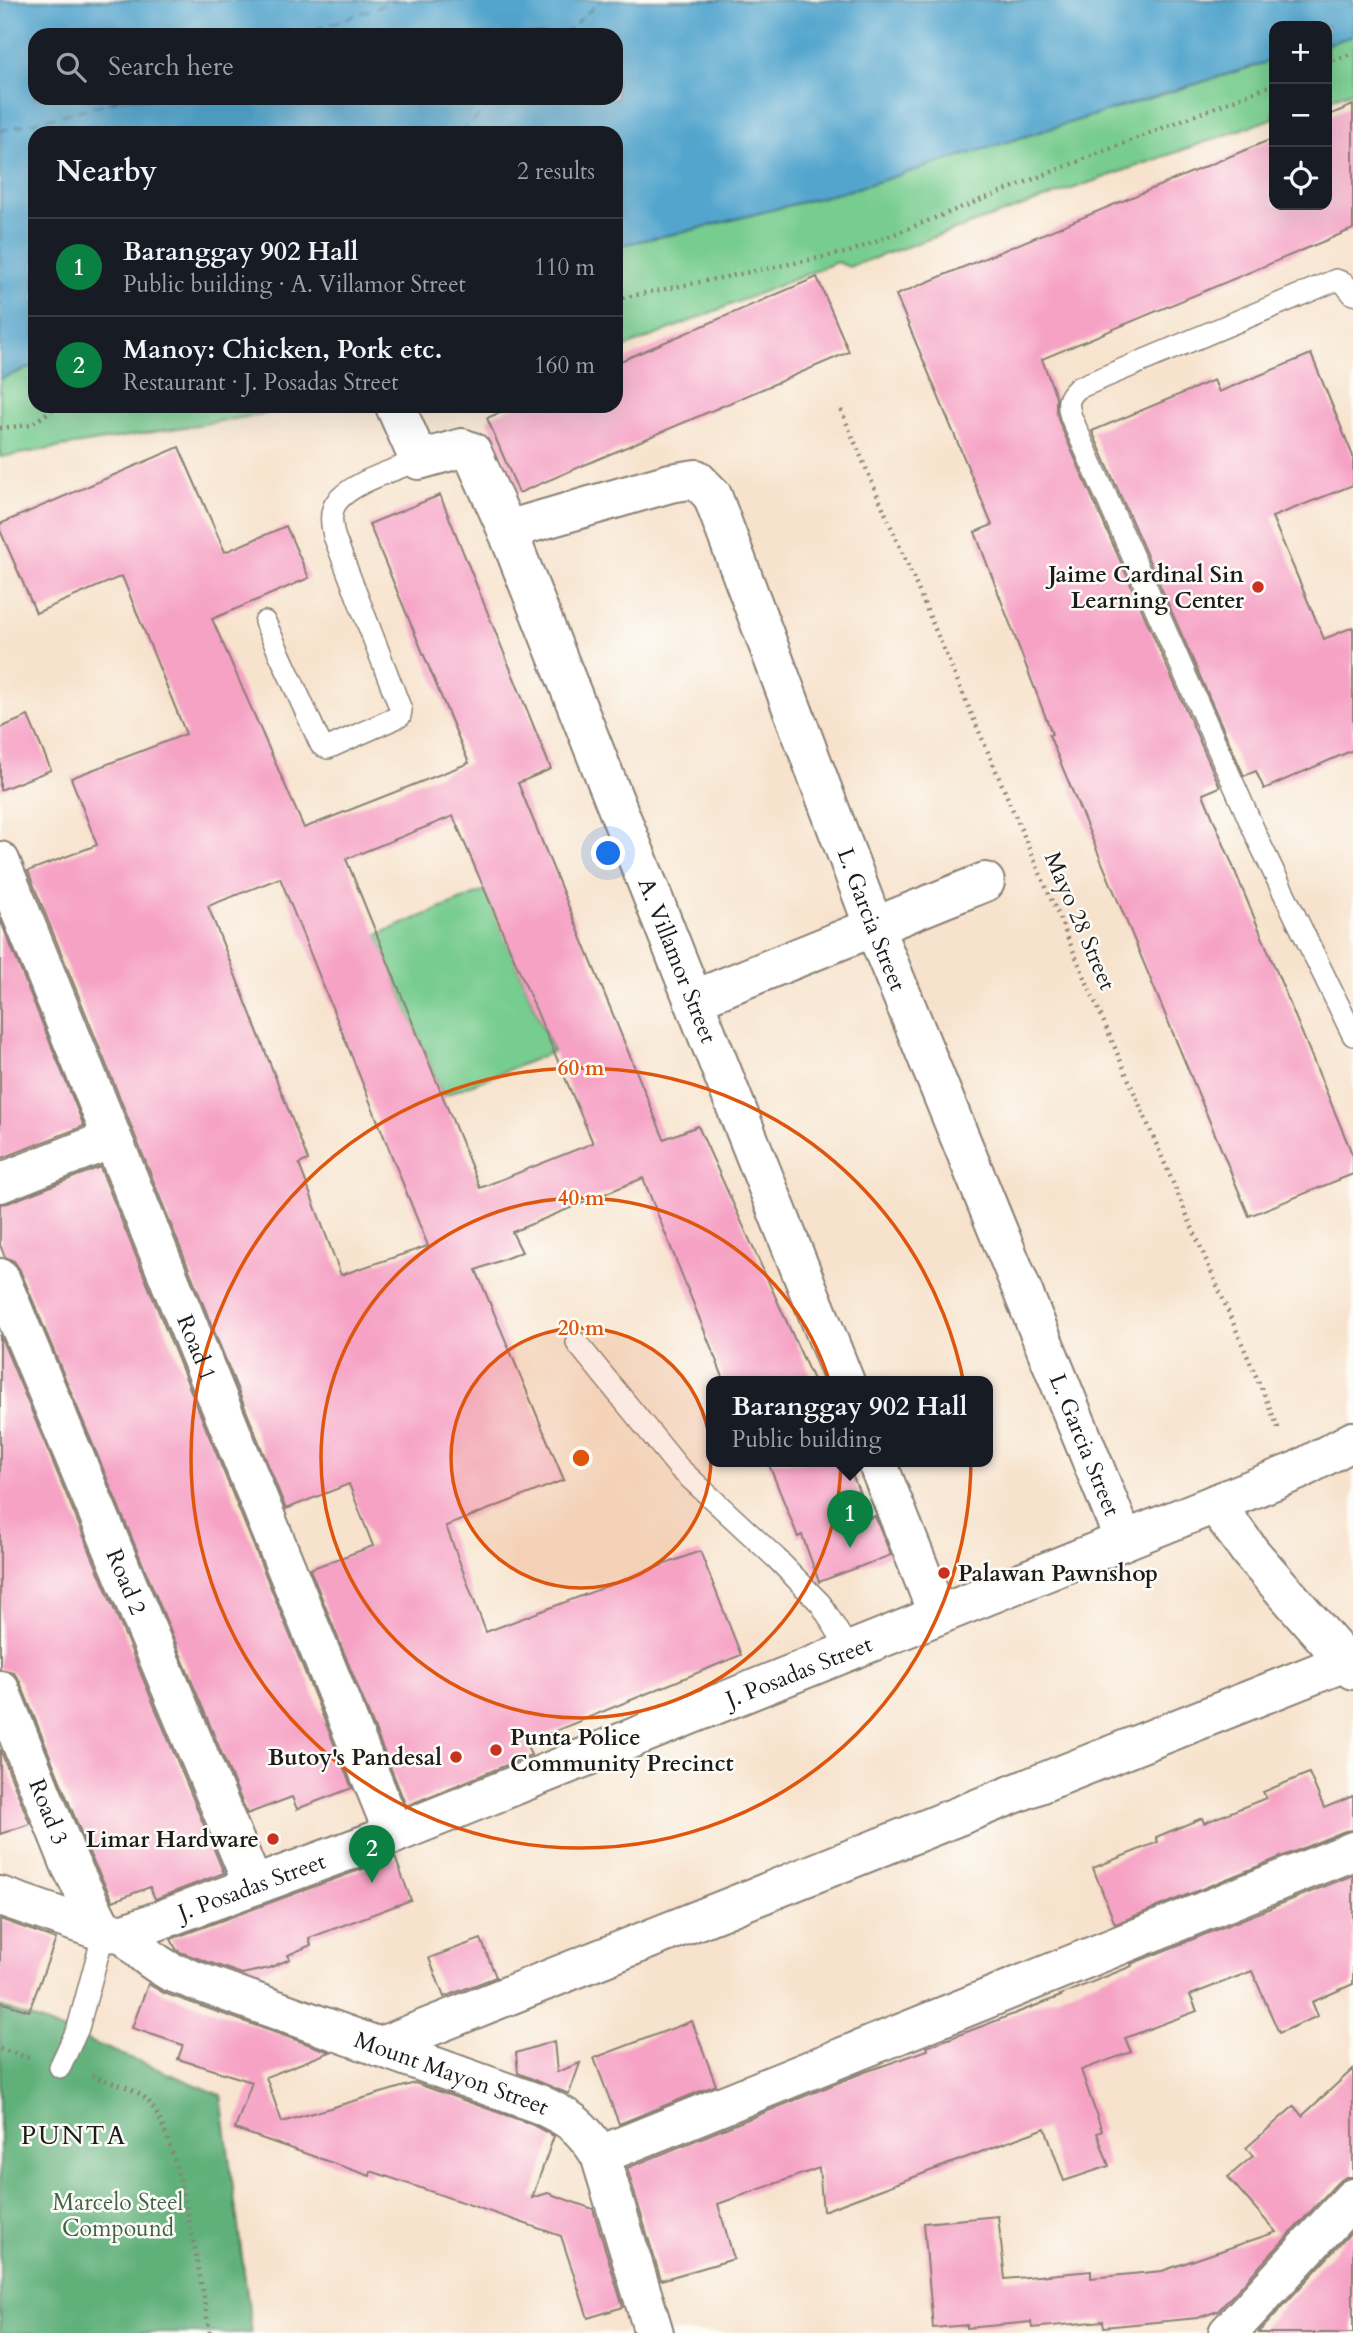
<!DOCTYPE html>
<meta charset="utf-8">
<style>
:root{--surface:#171b24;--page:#20242c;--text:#f1f3f6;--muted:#9ea1a6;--line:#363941;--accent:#0b8043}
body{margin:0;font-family:Cardo,serif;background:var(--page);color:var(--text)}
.controls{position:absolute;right:21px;top:21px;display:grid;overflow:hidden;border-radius:14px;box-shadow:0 7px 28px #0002}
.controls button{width:63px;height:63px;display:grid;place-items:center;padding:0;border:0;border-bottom:2px solid var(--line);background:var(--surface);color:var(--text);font:35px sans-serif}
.you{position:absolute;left:609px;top:854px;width:24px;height:24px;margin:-18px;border:5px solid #fff;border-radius:50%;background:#1a73e8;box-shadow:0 0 0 10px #1a73e833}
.badge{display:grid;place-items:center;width:46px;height:46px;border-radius:50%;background:var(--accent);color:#fff;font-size:23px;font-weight:700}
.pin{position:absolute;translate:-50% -58px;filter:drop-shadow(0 2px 4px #0008)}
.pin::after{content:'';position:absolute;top:37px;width:24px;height:21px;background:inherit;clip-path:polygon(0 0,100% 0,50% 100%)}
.popup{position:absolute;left:706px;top:1376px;width:287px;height:91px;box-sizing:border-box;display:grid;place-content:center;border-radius:14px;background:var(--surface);filter:drop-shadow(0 2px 5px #0005);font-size:23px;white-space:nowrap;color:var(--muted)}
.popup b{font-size:26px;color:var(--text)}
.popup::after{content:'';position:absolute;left:50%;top:100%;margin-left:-14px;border:14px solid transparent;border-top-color:var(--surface)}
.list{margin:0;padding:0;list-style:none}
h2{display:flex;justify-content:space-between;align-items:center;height:91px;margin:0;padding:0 28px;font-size:30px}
h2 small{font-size:23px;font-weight:400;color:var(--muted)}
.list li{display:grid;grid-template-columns:46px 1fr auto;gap:21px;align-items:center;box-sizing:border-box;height:98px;padding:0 28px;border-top:2px solid var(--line)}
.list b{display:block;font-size:26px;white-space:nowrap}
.list p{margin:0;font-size:23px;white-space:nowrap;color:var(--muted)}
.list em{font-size:23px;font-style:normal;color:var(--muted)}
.icon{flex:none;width:38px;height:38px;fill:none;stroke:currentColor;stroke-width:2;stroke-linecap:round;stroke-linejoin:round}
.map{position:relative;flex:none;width:1353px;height:2333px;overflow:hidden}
.search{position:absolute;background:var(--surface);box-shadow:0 7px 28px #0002;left:28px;top:28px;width:595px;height:77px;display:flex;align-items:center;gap:18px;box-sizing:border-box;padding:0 24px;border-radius:21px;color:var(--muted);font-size:26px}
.panel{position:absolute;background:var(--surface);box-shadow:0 7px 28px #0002;left:28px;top:126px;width:595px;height:287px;border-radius:21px}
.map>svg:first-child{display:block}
.green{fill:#77cc8f;stroke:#4a7456;stroke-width:2}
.forest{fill:#61b07a;stroke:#3e664b;stroke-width:2}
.water{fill:#52a5cd;stroke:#376074;stroke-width:2;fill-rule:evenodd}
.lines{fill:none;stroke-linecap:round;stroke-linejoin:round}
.ferry{stroke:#376074;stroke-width:2;stroke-dasharray:9 7;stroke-linecap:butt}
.building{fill:#f6a2c5;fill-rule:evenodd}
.service-casing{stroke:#8a8074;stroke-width:24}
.minor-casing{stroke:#8a8074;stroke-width:42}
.tertiary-casing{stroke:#8a8074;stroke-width:42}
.path{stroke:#8a8074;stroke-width:4.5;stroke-dasharray:2 5;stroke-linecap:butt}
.service{stroke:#fff;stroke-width:21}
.minor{stroke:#fff;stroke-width:38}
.tertiary{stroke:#fff;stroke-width:38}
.ring{fill:none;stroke:#de560d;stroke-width:3.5}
.poi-dot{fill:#c8321e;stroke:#fdfcf7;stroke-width:2.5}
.labels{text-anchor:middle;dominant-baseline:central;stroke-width:5;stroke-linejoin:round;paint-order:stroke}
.poi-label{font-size:23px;font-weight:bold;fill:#1c1c1c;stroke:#fdfcf7;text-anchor:end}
.street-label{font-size:23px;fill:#1c1c1c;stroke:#fdfcf7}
.park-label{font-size:23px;fill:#40624a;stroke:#fdfcf7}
.quarter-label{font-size:26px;letter-spacing:2px;fill:#1c1c1c;stroke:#fdfcf7}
.centre{fill:#de560d;stroke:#fdfcf7;stroke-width:3.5}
.ring-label{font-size:21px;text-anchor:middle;font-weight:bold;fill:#de560d;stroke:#fdfcf7;stroke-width:5;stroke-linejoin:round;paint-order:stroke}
</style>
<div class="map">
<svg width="1353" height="2333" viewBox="0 0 1353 2333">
<rect width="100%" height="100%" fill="#fdfcf7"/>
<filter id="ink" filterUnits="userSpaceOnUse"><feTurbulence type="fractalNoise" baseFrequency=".0143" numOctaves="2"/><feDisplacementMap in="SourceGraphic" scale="14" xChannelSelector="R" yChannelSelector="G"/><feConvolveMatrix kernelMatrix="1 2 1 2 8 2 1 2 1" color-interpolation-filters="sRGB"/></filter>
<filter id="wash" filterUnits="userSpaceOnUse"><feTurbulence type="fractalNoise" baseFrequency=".00686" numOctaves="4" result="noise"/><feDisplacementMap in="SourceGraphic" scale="28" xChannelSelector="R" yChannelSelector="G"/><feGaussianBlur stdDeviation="1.57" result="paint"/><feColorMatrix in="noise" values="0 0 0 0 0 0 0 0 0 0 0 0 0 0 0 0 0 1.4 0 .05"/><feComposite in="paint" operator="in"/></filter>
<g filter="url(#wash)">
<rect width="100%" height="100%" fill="#f7e3cd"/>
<g class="green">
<polygon points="1353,36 1353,91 1327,100 1327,44"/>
<polygon points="1274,60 1274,118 849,267 837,262 616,351 616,246 692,230 854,189"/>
<polygon points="35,366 35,406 313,406 0,457 0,379"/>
<polygon points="486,890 553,1052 443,1096 376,935"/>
</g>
<polygon class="forest" points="0,2007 45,2023 221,2095 252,2333 0,2333"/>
<path class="water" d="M0 0H1353V36L1327 44V26H1274V60L854 189 692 230 616 246V133H35V366L0 379ZM35 35H616V98H35Z"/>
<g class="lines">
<g class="ferry">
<polyline points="301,35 397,0"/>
<polyline points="564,35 601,0"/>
<polyline points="0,131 127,98"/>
<polyline points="461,133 498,98"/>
</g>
</g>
<g id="blocks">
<g class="building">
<polygon points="1353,105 1353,229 1042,359 1056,397 1056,409 1059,422 1220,787 1203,794 1353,1156 1353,1174 1249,1216 1049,735 1052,734 975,532 992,525 896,295 1274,138 1274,205 1327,205 1327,116"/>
<polygon points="817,277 849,352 519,493 487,418 515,406 616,406 616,363"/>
<polygon points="1311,354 1353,456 1353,485 1272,517 1324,639 1353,627 1353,750 1264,789 1256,771 1244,776 1092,431 1214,380 1219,392"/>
<path d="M179 447 225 552 286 526 309 578 212 619 304 828 469 763 369 524 440 495 551 769 518 783 664 1139 698 1126 814 1382H725L643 1178 512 1232 522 1252 476 1270 564 1480 446 1526 486 1632 700 1551 741 1655 526 1743 531 1755 406 1806 310 1569 373 1546 349 1484 286 1509 28 871 97 845 71 778 186 734 122 576 36 613 0 530V524ZM453 816 593 1143 480 1188 346 859ZM280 878 428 1246 341 1275 299 1164 308 1160 208 906Z"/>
<polygon points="28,716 51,770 0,790 0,728"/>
<polygon points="0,919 84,1126 0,1159"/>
<polygon points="100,1167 352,1788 297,1809 292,1797 247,1814 20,1270 14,1261 5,1257 0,1245 0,1204 8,1203"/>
<polygon points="0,1335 224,1873 155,1899 150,1887 113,1901 90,1855 20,1682 13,1672 0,1669"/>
<polygon points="768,1462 847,1462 870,1518 875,1516 891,1555 819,1582 802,1535 798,1537"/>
<polygon points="0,1749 30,1824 0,1834"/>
<polygon points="1309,1773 1324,1808 1353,1796 1353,1830 1345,1831 1115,1924 1093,1868 1158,1842 1156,1837 1202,1818 1204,1823 1266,1798 1263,1792"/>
<polygon points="395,1857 411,1900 309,1938 311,1945 288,1955 290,1959 269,1968 242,1974 180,1952 176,1949 171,1939"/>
<polygon points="1353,1875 1353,1984 1312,2002 1318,2016 1279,2033 1252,1971 1190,1995 1197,2011 1125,2038 1131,2052 1081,2070 1102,2131 1097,2133 1109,2166 1064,2181 1045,2128 823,2211 819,2168 718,2204 734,2259 661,2280 627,2168 862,2073 928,2050 927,2047 1061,1996 1060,1995 1132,1966 1131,1964"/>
<polygon points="0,1919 56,1939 29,2011 0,2002"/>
<polygon points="481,1939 496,1977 444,1997 429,1958"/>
<polygon points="148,1984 164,1993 330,2052 266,2077 282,2122 415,2083 531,2124 554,2136 532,2198 548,2193 593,2209 623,2307 588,2318 561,2236 371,2171 370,2176 235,2129 252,2082 178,2059 183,2045 132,2028"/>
<polygon points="692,2021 716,2085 619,2124 594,2058"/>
<polygon points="554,2041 557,2072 580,2063 569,2094 518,2073 516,2053"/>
<polygon points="1353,2069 1353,2177 1346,2177 1337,2183 1218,2311 1198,2318 1104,2327 1103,2321 1032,2328 1031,2322 967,2328 967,2325 933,2328 924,2223 998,2216 1005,2279 1091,2271 1091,2278 1162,2271 1276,2232 1228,2177 1253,2156 1246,2148 1294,2106 1302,2116"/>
<polygon points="1353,2230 1353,2333 1259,2333 1259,2332"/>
</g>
</g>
</g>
<g filter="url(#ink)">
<use href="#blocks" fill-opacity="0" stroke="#8a8074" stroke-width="2"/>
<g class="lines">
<defs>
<g id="service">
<path d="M1353 294 1344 283 1336 280 1078 388C1067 398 1067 403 1071 417L1261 846 1353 1035"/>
<path d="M265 622 321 745 328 748 400 716 401 710 334 536C332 526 329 513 336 503 351 482 396 470 419 460"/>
<polyline points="577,1343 679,1468 776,1558 821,1604 850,1652"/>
<polyline points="60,2067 78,2028 104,1932"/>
</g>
<g id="minor">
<path id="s1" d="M395 406 419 460 462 448 472 452 507 530 845 1382"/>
<path id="s2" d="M507 530 670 483 696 479 712 495 874 927 1124 1540"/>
<path id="s3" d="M0 861 394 1834"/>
<polyline points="693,1000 985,882"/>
<polyline points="0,1183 111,1139"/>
<path id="s4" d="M0 1278 253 1885"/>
<polyline points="877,1462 938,1615"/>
<polyline points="1215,1504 1251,1553 1353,1670"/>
<path id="s5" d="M0 1690 70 1864 104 1932"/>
<path id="s6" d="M0 1896 104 1932 125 1933C138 1951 152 1961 171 1972L539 2104C571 2119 581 2125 600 2155L654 2333"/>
<polyline points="379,2047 1345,1662"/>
<polyline points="600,2155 1353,1851"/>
<polyline points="1228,2333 1353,2198"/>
</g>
<g id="tertiary">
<path id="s7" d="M125 1933 394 1834 1297 1471 1353 1441"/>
</g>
</defs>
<use href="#service" class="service-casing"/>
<use href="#minor" class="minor-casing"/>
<use href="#tertiary" class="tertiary-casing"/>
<g class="path">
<polyline points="1327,63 1353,53"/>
<polyline points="616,299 849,252 1274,84"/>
<polyline points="841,410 1280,1432"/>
<polyline points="0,428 31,425 57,406"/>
<polyline points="0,2049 30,2058"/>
<path d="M92 2076C110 2082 132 2086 146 2099 178 2128 201 2286 210 2333"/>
</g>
<use href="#service" class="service"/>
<use href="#minor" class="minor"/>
<use href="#tertiary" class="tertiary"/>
</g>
</g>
<circle cx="581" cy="1458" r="130" fill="#de560d" fill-opacity=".12"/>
<g class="ring">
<circle cx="581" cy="1458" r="130"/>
<circle cx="581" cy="1458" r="260"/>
<circle cx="581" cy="1458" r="390"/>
</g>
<g class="poi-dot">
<circle cx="1258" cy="587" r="7"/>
<circle cx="944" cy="1573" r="7"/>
<circle cx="496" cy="1750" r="7"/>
<circle cx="456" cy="1757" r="7"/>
<circle cx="273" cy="1839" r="7"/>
</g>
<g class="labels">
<g class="poi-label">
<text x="1244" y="574">Jaime Cardinal Sin<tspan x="1244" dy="26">Learning Center</tspan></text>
<text x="958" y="1573" text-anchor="start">Palawan Pawnshop</text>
<text x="510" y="1737" text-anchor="start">Punta Police<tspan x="510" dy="26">Community Precinct</tspan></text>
<text x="442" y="1757">Butoy's Pandesal</text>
<text x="259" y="1839">Limar Hardware</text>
</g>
<g class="street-label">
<text stroke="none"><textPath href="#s2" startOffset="672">L. Garcia Street</textPath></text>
<text transform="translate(1080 921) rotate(67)">Mayo 28 Street</text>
<text stroke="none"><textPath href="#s1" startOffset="663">A. Villamor Street</textPath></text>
<text stroke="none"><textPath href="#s3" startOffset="525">Road 1</textPath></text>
<text stroke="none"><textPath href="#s2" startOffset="1239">L. Garcia Street</textPath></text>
<text stroke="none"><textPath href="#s4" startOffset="329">Road 2</textPath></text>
<text stroke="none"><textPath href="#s7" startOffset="723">J. Posadas Street</textPath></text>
<text stroke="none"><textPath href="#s5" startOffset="131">Road 3</textPath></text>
<text stroke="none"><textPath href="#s7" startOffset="135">J. Posadas Street</textPath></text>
<text stroke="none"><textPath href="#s6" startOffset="490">Mount Mayon Street</textPath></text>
</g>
<g class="park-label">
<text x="118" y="2202">Marcelo Steel<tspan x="118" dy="26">Compound</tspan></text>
</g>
<g class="quarter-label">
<text x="74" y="2135">PUNTA</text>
</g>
</g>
<circle cx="581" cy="1458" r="10" class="centre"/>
<g class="ring-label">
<text x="581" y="1075">60 m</text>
<text x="581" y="1205">40 m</text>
<text x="581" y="1335">20 m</text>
</g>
</svg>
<div class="controls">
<button>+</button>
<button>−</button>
<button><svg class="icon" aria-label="locate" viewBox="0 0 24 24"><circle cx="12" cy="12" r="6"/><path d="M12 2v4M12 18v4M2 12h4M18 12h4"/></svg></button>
</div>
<div class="you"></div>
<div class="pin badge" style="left:850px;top:1548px">1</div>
<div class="popup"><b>Baranggay 902 Hall</b>Public building</div>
<div class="pin badge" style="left:372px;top:1883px">2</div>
<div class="search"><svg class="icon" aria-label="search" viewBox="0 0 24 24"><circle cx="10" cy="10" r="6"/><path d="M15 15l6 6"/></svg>Search here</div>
<section class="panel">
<h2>Nearby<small>2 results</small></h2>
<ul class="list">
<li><span class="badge">1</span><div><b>Baranggay 902 Hall</b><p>Public building · A. Villamor Street</p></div><em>110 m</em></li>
<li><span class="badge">2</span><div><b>Manoy: Chicken, Pork etc.</b><p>Restaurant · J. Posadas Street</p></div><em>160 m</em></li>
</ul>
</section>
</div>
